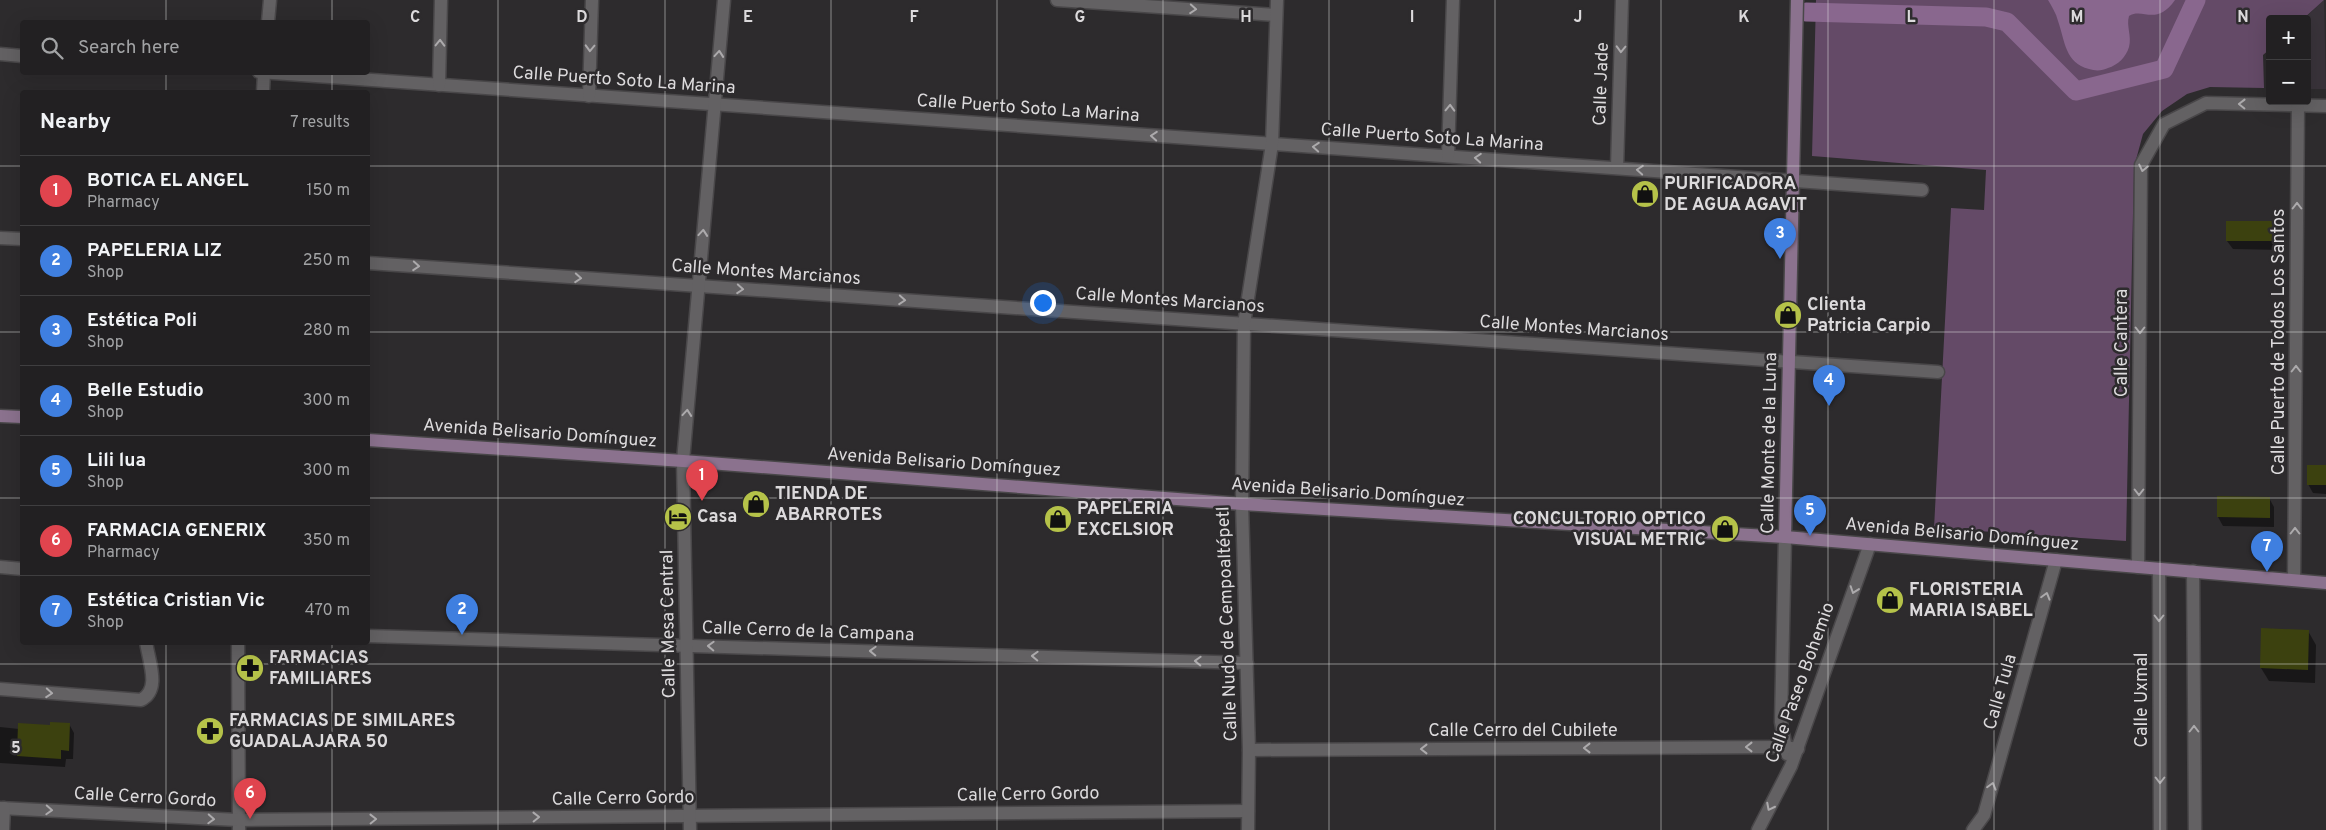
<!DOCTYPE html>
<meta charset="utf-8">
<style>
:root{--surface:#222022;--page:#2e2d2f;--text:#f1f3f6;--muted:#a2a3a5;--line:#3f3e40;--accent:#bca0f2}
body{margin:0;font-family:Overpass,sans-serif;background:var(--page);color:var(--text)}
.controls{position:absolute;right:15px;top:15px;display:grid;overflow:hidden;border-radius:5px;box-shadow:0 5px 20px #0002}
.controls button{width:45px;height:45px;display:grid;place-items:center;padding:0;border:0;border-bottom:1px solid var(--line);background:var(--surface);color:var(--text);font:25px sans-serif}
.you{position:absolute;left:1042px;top:302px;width:18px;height:18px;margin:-12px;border:4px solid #fff;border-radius:50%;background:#1a73e8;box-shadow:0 0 0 8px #1a73e833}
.badge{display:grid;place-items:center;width:32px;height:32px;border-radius:50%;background:var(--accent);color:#fff;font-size:16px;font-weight:700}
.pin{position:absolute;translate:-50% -41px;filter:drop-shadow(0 1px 2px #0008)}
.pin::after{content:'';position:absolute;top:26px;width:18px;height:15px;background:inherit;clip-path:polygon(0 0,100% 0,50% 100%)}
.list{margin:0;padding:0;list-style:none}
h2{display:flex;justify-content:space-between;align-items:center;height:65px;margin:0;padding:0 20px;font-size:21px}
h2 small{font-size:16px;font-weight:400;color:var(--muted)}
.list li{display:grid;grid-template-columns:32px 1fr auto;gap:15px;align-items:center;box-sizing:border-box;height:70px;padding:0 20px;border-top:1px solid var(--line)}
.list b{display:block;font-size:19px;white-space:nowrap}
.list p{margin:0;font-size:16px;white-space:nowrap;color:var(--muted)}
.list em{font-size:16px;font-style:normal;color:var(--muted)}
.icon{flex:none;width:28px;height:28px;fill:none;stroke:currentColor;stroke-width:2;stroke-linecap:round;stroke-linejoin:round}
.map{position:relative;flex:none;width:2326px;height:830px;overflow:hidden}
.search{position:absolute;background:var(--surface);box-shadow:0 5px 20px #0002;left:20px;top:20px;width:350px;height:55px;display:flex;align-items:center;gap:12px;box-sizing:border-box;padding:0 18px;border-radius:5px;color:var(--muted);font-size:19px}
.panel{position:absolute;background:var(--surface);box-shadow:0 5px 20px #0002;left:20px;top:90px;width:350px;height:555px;border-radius:5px}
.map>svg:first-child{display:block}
.built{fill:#39333a}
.green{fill:#644a67}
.water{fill:#89678e}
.shadow{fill:#0007}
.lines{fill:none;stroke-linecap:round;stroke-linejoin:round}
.canal{stroke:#89678e;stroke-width:19}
.building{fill:#3c410f}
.street-casing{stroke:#494749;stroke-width:15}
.secondary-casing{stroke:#494749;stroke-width:15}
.street{stroke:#636163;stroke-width:12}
.secondary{stroke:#8b728e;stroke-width:12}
.oneway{stroke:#acaaac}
.grid{fill:none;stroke:#dcdadc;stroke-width:1;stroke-opacity:0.55}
.labels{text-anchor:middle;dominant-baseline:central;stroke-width:5;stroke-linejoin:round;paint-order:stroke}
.street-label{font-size:18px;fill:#dcdadc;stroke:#2d2b2d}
.poi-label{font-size:18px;font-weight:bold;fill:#dcdadc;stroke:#2d2b2d;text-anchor:start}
.grid-label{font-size:16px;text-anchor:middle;font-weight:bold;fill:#dcdadc;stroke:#2d2b2d;stroke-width:5;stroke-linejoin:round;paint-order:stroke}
</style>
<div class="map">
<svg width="2326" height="830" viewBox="0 0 2326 830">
<rect width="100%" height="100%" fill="#2d2b2d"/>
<polygon class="built" points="2324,0 2326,89 2307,89 2307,19 2304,19"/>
<polygon class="green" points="1816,0 2324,0 2303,19 2270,19 2270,49 2263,55 2264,88 2210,87 2187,94 2162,111 2143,134 2134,167 2126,541 1934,528 1951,208 1984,210 1986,170 1812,156"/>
<path class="water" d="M2048 0H2175C2156 27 2143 7 2129 16 2126 26 2132 36 2129 47 2126 57 2118 65 2108 68 2102 71 2095 71 2089 69 2065 63 2065 41 2058 21 2056 13 2052 7 2048 0Z"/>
<g class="shadow">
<polygon points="2278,223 2283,232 2283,250 2233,249 2227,241"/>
<polygon points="2326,467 2326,494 2313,493 2308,484"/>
<polygon points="2269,498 2274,507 2274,527 2223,526 2218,517"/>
<polygon points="2308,631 2316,645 2315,683 2269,681 2261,668"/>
<polygon points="69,724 74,733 73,759 66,759 65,767 0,763 0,727 19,729"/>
</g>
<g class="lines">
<polyline class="canal" points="1806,12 1986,17 2007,22 2076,91 2164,69 2196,0"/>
</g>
<g class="building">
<rect x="2226" y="221" width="52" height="20"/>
<rect x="2307" y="465" width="19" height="20"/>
<polygon points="2217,496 2270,497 2270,518 2217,517"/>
<polygon points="2261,628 2309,630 2308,670 2260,668"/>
<polygon points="50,722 70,723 69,751 61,750 61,759 17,756 18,723 50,725"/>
</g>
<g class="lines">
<defs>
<g id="street">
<polyline points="1057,0 1276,15"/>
<polyline points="268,22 270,0"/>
<polyline points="0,54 22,56"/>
<polyline points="259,72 1922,190"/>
<polyline points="439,85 441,0"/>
<polyline points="263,92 264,72"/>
<polyline points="589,96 592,0"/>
<polyline points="1448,156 1453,0"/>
<polyline points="1617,168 1622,0"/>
<polyline points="0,238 22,239"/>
<polyline points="368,263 1938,372"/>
<polyline points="1785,537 1781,722 1787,754"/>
<polyline points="0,567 22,569"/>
<polyline points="2138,567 2141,165 2164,124 2206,103 2326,106"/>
<polyline points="2159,569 2160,830"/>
<polyline points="2193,571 2195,830"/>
<polyline points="2294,580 2298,105"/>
<polyline points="368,636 1247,663"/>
<polyline points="238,642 239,830"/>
<path d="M0 689 141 700C161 690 149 662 146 642"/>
<polyline points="1249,750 1784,747 1798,749"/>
<polyline points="0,808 238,820 1248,811"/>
<polyline points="3,830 4,808"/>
<polyline points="690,830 683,461 724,0"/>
<polyline points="1248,830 1249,750 1242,504 1244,324 1272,144 1277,0"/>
<polyline points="1758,830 1791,766 1870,544"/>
<polyline points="1973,830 1984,815 2056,560"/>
</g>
<g id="secondary">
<polyline points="0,416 22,417"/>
<polyline points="368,440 683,461 1242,504 1785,537 2326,583"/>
<polyline points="1785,537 1797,0"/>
</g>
</defs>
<use href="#street" class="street-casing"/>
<use href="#secondary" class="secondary-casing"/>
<use href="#street" class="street"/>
<use href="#secondary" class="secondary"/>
</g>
<defs><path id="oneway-chevron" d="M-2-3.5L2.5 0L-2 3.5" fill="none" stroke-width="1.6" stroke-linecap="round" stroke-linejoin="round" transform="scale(1.25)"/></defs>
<g class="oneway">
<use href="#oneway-chevron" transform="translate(1193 9) rotate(4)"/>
<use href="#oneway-chevron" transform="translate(440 43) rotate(-89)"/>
<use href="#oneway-chevron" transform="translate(590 48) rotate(92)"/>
<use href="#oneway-chevron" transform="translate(1621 49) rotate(92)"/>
<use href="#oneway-chevron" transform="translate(719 54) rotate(-85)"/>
<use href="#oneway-chevron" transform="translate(2242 104) rotate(-179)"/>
<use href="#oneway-chevron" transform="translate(1450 108) rotate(-88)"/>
<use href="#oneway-chevron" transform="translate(1154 136) rotate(-176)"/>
<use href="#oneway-chevron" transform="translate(1316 147) rotate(-176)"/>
<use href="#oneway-chevron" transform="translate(1478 158) rotate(-176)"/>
<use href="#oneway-chevron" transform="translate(2143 168) rotate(102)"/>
<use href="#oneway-chevron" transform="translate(1640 170) rotate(-176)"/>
<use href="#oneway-chevron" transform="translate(2297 206) rotate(-90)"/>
<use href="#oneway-chevron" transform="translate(703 233) rotate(-85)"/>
<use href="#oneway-chevron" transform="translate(416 266) rotate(4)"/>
<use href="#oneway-chevron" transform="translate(578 278) rotate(4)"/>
<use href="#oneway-chevron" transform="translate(740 289) rotate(4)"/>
<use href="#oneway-chevron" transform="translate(902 300) rotate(4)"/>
<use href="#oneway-chevron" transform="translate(2140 330) rotate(90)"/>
<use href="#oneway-chevron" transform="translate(2296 369) rotate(-90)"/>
<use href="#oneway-chevron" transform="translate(687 413) rotate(-85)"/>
<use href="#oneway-chevron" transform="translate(2139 492) rotate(90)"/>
<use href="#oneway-chevron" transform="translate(2295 531) rotate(-90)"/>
<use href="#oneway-chevron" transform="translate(1854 590) rotate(109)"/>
<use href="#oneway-chevron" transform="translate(2046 596) rotate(-74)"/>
<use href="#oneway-chevron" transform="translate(2159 618) rotate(90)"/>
<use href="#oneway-chevron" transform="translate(711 646) rotate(-178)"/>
<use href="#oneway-chevron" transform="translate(873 651) rotate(-178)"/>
<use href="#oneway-chevron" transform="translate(1035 656) rotate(-178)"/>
<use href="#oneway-chevron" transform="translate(1198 661) rotate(-178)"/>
<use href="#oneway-chevron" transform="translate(49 693) rotate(4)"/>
<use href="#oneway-chevron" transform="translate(2194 729) rotate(-90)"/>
<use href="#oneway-chevron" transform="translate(1749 747) rotate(180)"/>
<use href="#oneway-chevron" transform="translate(1587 748) rotate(180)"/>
<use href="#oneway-chevron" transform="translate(1424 749) rotate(180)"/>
<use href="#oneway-chevron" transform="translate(2160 780) rotate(90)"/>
<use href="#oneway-chevron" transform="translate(1992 786) rotate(-74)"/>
<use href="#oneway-chevron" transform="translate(1770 807) rotate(117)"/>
<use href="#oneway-chevron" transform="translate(49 810) rotate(3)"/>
<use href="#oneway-chevron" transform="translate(536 817) rotate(-1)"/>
<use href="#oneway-chevron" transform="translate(211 819) rotate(3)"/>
<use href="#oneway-chevron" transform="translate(373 819) rotate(-1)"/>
</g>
<path class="grid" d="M166 0V22M332 0V22M498 0V830M665 0V830M831 0V830M997 0V830M1163 0V830M1329 0V830M1495 0V830M1661 0V830M1828 0V830M1994 0V830M2160 0V830M166 72V92M332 72V92M0 166H22M368 166H2326M0 332H22M368 332H2326M0 498H22M368 498H2326M166 642V830M332 642V830M0 664H2326"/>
<defs>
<symbol id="shop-disc" viewBox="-11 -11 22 22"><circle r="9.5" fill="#b5c249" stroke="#2d2b2d"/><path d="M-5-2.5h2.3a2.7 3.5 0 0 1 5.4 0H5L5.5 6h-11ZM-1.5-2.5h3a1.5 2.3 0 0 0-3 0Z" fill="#111"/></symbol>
<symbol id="hotel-disc" viewBox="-11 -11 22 22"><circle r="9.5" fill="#b5c249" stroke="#2d2b2d"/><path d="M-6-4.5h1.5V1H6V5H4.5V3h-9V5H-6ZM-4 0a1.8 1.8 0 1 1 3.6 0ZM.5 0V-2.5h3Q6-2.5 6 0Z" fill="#111"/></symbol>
<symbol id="pharmacy-disc" viewBox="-11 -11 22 22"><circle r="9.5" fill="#b5c249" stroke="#2d2b2d"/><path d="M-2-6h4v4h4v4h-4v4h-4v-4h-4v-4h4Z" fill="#111"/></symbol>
</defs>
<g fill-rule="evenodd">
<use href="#shop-disc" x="1629" y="178" width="32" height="32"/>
<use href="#shop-disc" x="1772" y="299" width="32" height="32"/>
<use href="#shop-disc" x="740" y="488" width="32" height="32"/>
<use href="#hotel-disc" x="662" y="501" width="32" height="32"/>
<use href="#shop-disc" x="1042" y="503" width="32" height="32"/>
<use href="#shop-disc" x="1709" y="513" width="32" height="32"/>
<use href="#shop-disc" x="1874" y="584" width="32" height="32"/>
<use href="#pharmacy-disc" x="234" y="652" width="32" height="32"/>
<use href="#pharmacy-disc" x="194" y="715" width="32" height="32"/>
</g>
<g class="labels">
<g class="street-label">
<text transform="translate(624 81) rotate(4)">Calle Puerto Soto La Marina</text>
<text transform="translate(1602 84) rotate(-88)">Calle Jade</text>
<text transform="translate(1028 109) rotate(4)">Calle Puerto Soto La Marina</text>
<text transform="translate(1432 138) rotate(4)">Calle Puerto Soto La Marina</text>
<text transform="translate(766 273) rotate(4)">Calle Montes Marcianos</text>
<text transform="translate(1170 301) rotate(4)">Calle Montes Marcianos</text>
<text transform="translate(1574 329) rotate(4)">Calle Montes Marcianos</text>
<text transform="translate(2279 342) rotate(-90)">Calle Puerto de Todos Los Santos</text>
<text transform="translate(2122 343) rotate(-90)">Calle Cantera</text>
<text transform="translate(540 434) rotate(4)">Avenida Belisario Domínguez</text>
<text transform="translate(1770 443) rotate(-89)">Calle Monte de la Luna</text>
<text transform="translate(944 463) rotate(4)">Avenida Belisario Domínguez</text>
<text transform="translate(1348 493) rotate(4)">Avenida Belisario Domínguez</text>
<text transform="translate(1962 535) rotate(5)">Avenida Belisario Domínguez</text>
<text transform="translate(669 624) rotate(-91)">Calle Mesa Central</text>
<text transform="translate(1228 624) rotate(-92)">Calle Nudo de Cempoaltépetl</text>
<text transform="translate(808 632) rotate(2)">Calle Cerro de la Campana</text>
<text transform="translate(1801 683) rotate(-70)">Calle Paseo Bohemio</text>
<text transform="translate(2001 692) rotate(-74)">Calle Tula</text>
<text transform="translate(2142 700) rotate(-90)">Calle Uxmal</text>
<text x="1523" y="731">Calle Cerro del Cubilete</text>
<text transform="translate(1028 795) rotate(-1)">Calle Cerro Gordo</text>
<text transform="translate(145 798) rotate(3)">Calle Cerro Gordo</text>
<text transform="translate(623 799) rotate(-1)">Calle Cerro Gordo</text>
</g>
<g class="poi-label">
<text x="1664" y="184">PURIFICADORA<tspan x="1664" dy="21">DE AGUA AGAVIT</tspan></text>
<text x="1807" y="305">Clienta<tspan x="1807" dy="21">Patricia Carpio</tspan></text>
<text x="775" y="494">TIENDA DE<tspan x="775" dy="21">ABARROTES</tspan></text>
<text x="1077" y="509">PAPELERIA<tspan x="1077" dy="21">EXCELSIOR</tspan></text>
<text x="697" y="517">Casa</text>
<text x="1706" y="519" text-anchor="end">CONCULTORIO OPTICO<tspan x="1706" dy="21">VISUAL METRIC</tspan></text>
<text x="1909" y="590">FLORISTERIA<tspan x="1909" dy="21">MARIA ISABEL</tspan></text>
<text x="269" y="658">FARMACIAS<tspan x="269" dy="21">FAMILIARES</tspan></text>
<text x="229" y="721">FARMACIAS DE SIMILARES<tspan x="229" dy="21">GUADALAJARA 50</tspan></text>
</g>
</g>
<g class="grid-label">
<text x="415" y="22">C</text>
<text x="582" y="22">D</text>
<text x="748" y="22">E</text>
<text x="914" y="22">F</text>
<text x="1080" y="22">G</text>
<text x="1246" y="22">H</text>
<text x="1412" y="22">I</text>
<text x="1578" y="22">J</text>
<text x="1744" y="22">K</text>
<text x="1911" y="22">L</text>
<text x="2077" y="22">M</text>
<text x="2243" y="22">N</text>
<text x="16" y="753">5</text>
</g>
</svg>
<div class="controls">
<button>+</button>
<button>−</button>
</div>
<div class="you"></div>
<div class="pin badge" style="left:702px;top:501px;background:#e0444e">1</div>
<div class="pin badge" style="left:462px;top:635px;background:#3f7fe0">2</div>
<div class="pin badge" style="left:1780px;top:259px;background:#3f7fe0">3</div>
<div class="pin badge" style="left:1829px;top:406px;background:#3f7fe0">4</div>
<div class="pin badge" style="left:1810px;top:536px;background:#3f7fe0">5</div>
<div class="pin badge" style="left:250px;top:819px;background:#e0444e">6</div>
<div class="pin badge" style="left:2267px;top:572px;background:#3f7fe0">7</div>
<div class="search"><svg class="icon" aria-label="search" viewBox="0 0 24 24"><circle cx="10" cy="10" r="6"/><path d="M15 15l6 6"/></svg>Search here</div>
<section class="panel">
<h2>Nearby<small>7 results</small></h2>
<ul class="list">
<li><span class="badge" style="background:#e0444e">1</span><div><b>BOTICA EL ANGEL</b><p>Pharmacy</p></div><em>150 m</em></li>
<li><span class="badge" style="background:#3f7fe0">2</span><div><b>PAPELERIA LIZ</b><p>Shop</p></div><em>250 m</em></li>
<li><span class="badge" style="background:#3f7fe0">3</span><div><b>Estética Poli</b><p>Shop</p></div><em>280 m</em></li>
<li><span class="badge" style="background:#3f7fe0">4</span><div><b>Belle Estudio</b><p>Shop</p></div><em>300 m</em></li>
<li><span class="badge" style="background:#3f7fe0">5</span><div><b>Lili lua</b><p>Shop</p></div><em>300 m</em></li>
<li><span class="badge" style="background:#e0444e">6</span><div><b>FARMACIA GENERIX</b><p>Pharmacy</p></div><em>350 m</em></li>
<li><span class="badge" style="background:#3f7fe0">7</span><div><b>Estética Cristian Vic</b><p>Shop</p></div><em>470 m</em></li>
</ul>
</section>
</div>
